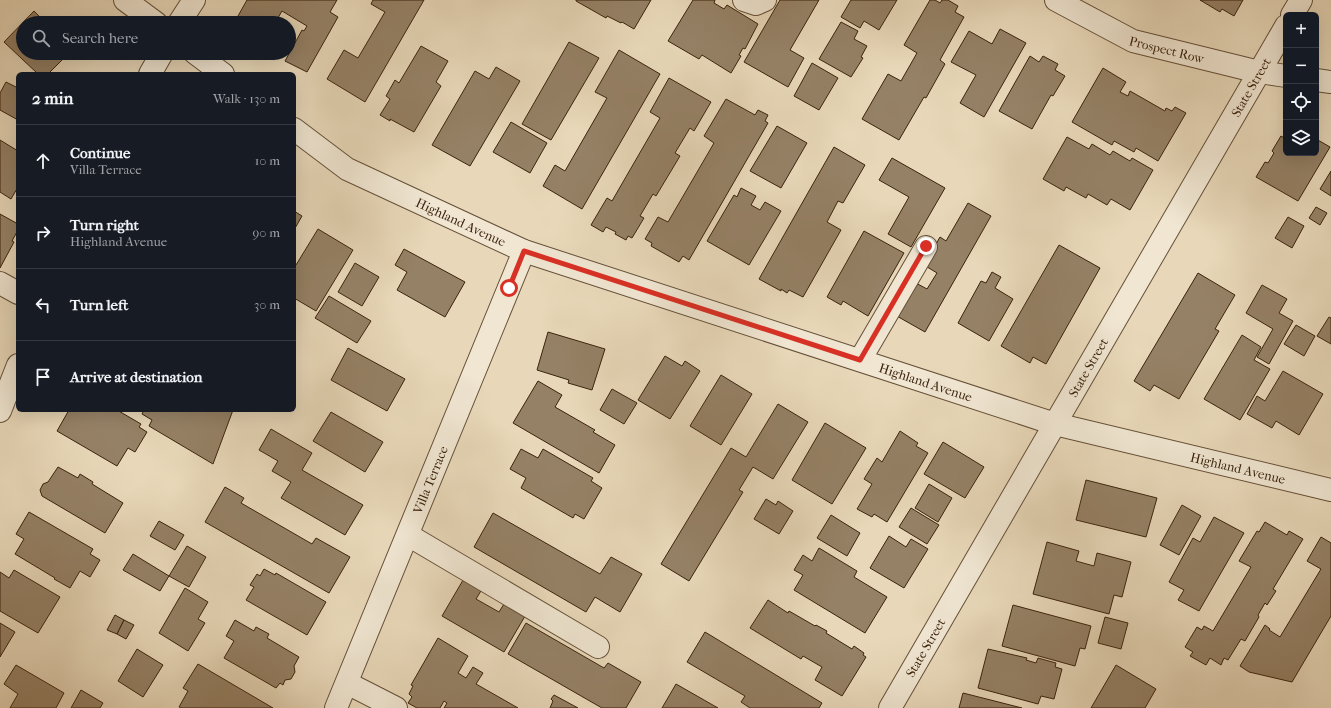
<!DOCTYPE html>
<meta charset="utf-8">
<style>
:root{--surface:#171b24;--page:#242831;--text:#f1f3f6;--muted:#9ea1a6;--line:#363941}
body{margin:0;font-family:"IM FELL French Canon",serif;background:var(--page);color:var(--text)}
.controls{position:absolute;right:12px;top:12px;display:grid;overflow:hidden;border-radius:6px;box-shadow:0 4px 16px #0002}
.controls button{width:36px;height:36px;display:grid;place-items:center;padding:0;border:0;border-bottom:1px solid var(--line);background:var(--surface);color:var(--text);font:20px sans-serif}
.stop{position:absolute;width:12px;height:12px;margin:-9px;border:3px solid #d93025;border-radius:50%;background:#fff}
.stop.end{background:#d93025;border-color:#fff;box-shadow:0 1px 4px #0008}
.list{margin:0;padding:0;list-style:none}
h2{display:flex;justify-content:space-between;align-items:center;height:52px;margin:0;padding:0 16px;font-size:17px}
h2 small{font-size:13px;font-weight:400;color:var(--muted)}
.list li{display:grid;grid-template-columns:26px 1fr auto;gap:12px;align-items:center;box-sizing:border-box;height:72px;padding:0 16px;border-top:1px solid var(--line)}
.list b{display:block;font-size:15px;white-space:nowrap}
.list p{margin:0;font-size:13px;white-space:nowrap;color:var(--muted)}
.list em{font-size:13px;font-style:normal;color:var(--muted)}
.icon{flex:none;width:22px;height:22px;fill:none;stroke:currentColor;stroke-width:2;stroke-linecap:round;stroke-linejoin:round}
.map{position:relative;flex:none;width:1331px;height:708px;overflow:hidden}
.search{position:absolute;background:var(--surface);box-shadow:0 4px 16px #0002;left:16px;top:16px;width:280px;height:44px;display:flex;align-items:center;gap:10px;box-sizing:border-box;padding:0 14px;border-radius:22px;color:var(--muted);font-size:15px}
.panel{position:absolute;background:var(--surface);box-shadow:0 4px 16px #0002;left:16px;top:72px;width:280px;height:340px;border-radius:6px}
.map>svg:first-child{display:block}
.building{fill:#958166;stroke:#3b230d}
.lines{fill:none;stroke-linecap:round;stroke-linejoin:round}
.minor-casing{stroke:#665038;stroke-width:24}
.minor{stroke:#f0e6d2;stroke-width:22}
.route{stroke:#d93025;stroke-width:5}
.labels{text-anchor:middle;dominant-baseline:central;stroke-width:3;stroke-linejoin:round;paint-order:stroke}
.street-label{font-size:13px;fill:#3b230d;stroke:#f0e6d2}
</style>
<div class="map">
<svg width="1331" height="708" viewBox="0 0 1331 708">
<rect width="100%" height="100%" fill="#e8d8b9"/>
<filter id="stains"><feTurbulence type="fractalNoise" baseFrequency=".005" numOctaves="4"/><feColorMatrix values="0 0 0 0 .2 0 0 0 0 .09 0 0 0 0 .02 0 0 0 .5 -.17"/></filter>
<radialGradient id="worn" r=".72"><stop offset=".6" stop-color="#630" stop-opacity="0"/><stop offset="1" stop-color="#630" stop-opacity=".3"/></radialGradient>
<g class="building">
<polygon points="247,0 337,0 330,12 338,17 307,72 285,61 302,30 304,31 307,26 282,11 275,23 234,23"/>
<polygon points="373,0 424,0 365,102 327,79 344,50 358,58 385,12 371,4"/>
<polygon points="576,0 651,0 634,29 622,22 621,23 607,16 606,18 576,1"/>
<polygon points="693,0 715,0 714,3 724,9 727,5 758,24 745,49 743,48 739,55 741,56 731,73 702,55 699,59 668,41"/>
<polygon points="780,0 819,0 790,50 804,58 788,87 744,62"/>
<polygon points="851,0 897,0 879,30 864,21 860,28 841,17"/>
<polygon points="930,0 935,0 940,3 942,0 948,0 958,6 955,12 964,17 940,60 945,64 926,98 924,97 899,140 862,119 888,74 901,81 917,53 904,45"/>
<polygon points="1200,0 1243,0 1234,16 1222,9 1220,12"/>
<polygon points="34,11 46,23 23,23 23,53 69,53 48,74 38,74 4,42"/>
<polygon points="841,22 858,31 854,39 867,46 861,57 863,58 851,77 819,59"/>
<polygon points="1000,29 1026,43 984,117 960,103 976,75 951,62 969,31 992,44"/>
<polygon points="569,42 599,58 551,140 522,124"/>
<polygon points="421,46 448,61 436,82 441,86 414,132 390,119 390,121 380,115 390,99 386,96 395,80 399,83"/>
<polygon points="619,50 660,74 582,209 543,186 555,165 565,171 607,98 595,92"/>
<polygon points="1030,56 1039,62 1043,56 1058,64 1055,70 1065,76 1053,96 1051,95 1032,129 999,111"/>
<polygon points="812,63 838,78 819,110 794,96"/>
<polygon points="496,67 520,81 470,166 432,145 475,71 489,79"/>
<polygon points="1103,68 1126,82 1120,92 1128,96 1130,91 1165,111 1166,108 1172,111 1175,107 1186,113 1158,161 1136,148 1134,152 1114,141 1112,145 1072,122"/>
<polygon points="669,78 711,102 694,131 690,128 675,153 680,156 656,196 653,194 640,216 644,218 632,238 628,236 626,240 615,234 616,232 606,227 603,232 591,225 607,198 612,201 660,118 650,112"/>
<polygon points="6,82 18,88 18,120 0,110 0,93"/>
<polygon points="726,99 755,115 758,110 768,115 765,121 768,123 689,260 683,256 679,262 651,246 652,243 645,239 658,217 668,222 714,143 704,136"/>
<polygon points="511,122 547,143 530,173 493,152"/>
<polygon points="777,126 807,143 781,188 750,171"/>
<polygon points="1281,136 1286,139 1286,153 1316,153 1316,139 1330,147 1298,201 1256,177 1265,162 1268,163 1274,153 1272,151"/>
<polygon points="1067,137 1089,149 1092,144 1110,155 1113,151 1130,161 1132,158 1153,170 1130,210 1111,199 1107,205 1088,194 1086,198 1066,187 1064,191 1043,179"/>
<polygon points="0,140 18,151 18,187 11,199 0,192"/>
<polygon points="834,147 865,165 843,203 838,201 827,222 841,230 803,297 789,290 787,293 781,289 781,291 759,279"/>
<polygon points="892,158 945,188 911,247 888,234 909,197 879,180"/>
<polygon points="1331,171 1331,196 1320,189"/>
<polygon points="741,188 756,196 751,205 760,210 765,202 781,211 749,265 707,241 734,195 737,197"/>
<polygon points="968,203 991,216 925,332 895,315 914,282 927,289 937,273 924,265 940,237 946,241"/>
<polygon points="1316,207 1327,213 1320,225 1309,218"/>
<polygon points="294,211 302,216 294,230"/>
<polygon points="0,214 18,224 18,230 12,241 14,242 0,268"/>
<polygon points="1288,217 1304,226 1292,248 1275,238"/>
<polygon points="318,229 353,250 316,311 294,298 294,265 296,265"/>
<polygon points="864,231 904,253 868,316 843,301 841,305 827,297"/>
<polygon points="1059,245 1100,268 1046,364 1033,357 1030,363 1001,346"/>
<polygon points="404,249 465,282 445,317 397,290 407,272 395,265"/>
<polygon points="355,263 379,277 362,306 338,292"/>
<polygon points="992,272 1001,277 995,288 1013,299 989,341 958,323 981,281 986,283"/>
<polygon points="1198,273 1235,295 1215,329 1219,331 1179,399 1154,385 1150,391 1134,381"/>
<polygon points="1262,285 1287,299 1279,313 1293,321 1269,364 1257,357 1273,329 1246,313"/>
<polygon points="329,296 371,321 357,343 315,318"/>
<polygon points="1329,317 1331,318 1331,344 1317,336"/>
<polygon points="1296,325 1315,336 1304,356 1284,344"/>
<polygon points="548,332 605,349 592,390 568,383 569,380 537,370"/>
<polygon points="1242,335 1261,347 1254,360 1270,369 1240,420 1204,399"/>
<polygon points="348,348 405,379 387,411 331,380"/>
<polygon points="665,356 682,366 685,361 700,371 670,419 638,400"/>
<polygon points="1283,371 1323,394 1299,435 1276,421 1272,428 1247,414 1257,396 1265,401"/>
<polygon points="721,375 752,394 721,445 690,426"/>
<polygon points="538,381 562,395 555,407 595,430 593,432 615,445 599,473 513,423"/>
<polygon points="612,389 637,403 624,424 600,410"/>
<polygon points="778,404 808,422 773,479 753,467 739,490 743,492 689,581 661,564 731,448 746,457"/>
<polygon points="69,410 117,410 141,424 139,427 147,432 135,452 128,448 117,466 57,431"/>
<polygon points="140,410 233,410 213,464 149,426 152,420 142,414 143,412"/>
<polygon points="331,412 383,442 365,472 313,441"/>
<polygon points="825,423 866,448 832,504 792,480"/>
<polygon points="271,429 312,453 302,470 363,505 345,535 281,498 291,482 272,471 278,461 259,450"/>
<polygon points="900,431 918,443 916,446 928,453 887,522 874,514 872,517 857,509 872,484 864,479 877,458 882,462"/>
<polygon points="943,442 984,467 965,498 924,474"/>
<polygon points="521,449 538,458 543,449 593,478 591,481 602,488 584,519 575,514 573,518 521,488 526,478 510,469"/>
<polygon points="58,467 78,478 80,474 93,482 92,484 123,503 105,533 42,496 40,490 43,484 48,482"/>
<polygon points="1086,480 1157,498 1146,537 1076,520"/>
<polygon points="929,484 952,498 938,522 915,508"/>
<polygon points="225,487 244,498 241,503 312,544 316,538 350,557 329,593 205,522"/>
<polygon points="766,499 776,505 778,501 793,511 779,534 754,519"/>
<polygon points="1182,505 1201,516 1179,555 1160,545"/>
<polygon points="911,508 939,525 927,544 899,527"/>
<polygon points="29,512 93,549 90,554 100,560 90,577 80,571 70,588 54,579 55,578 15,554 24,539 16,534"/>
<polygon points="493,513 600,574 611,557 642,574 620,612 595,597 586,612 474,547"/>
<polygon points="831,515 860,533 847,556 817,538"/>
<polygon points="1214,517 1244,533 1199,611 1178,600 1184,590 1169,582 1193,538 1200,542"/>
<polygon points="159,521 184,535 175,550 150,536"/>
<polygon points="1265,522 1287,535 1289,531 1303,539 1273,589 1276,591 1267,605 1265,603 1258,615 1259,617 1245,641 1241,639 1228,660 1224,658 1221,665 1210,658 1206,665 1190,656 1193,652 1185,647 1197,627 1202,630 1204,626 1213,631 1251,567 1239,561 1257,531 1259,532"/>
<polygon points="889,536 906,547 911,539 928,549 904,588 870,568"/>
<polygon points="1321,537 1331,543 1331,616 1292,682 1249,672 1240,666 1265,625 1270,629 1269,630 1280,637 1321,569 1307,561"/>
<polygon points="1047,542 1079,551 1076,561 1094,566 1097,553 1131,562 1122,597 1114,595 1109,614 1033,594"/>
<polygon points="187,546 206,557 189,587 169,576"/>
<polygon points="819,548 857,571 854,577 887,597 865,633 794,590 803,575 794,570 803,555 812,561"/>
<polygon points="133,554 169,576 160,591 123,570"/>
<polygon points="264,569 275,575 276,573 326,602 307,635 246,600 254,587 250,585 257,574 260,576"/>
<polygon points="14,570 60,597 38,633 0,611 0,572 9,578"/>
<polygon points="466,575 484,586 476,599 499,612 507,599 528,611 504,652 442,616"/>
<polygon points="185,588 208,602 198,619 205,623 188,651 159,633"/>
<polygon points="768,600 788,613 789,611 815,626 816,625 827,631 826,633 852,649 854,646 864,653 863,655 866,657 842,696 815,680 822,667 803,656 801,659 750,628"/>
<polygon points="1013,605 1091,626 1085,649 1080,648 1075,666 1002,646"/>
<polygon points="115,615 124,620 117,634 107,630"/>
<polygon points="1105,617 1128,623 1121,649 1098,643"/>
<polygon points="124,620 134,625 126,639 117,634"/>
<polygon points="235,620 254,631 256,627 269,634 267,638 299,657 294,666 295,672 291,679 285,680 283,685 280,683 276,688 224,658 234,641 226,636"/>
<polygon points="0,623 15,632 0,657"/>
<polygon points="526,623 604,668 608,663 641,682 626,708 602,708 508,654"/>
<polygon points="705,632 822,703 819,708 750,708 741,702 745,696 687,662"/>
<polygon points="438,638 468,656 458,673 466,678 473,667 483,673 476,684 518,708 444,708 447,703 444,701 440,708 417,708 408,703 412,697 409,694 413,686 411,685"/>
<polygon points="137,649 163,665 143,697 118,681"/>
<polygon points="988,649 1027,658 1026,660 1036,663 1038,658 1056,663 1055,667 1062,669 1054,699 1041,696 1038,704 978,688"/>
<polygon points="198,664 273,708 181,708 179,707 188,691 183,688"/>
<polygon points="16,665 64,693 56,708 10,708 18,694 4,684"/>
<polygon points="1116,665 1156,689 1145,708 1091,708"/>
<polygon points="676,684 718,708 662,708"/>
<polygon points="81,690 103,703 100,708 71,708"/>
<polygon points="963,693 1022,708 959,708"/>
<polygon points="554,695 578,708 550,708 553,701 551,699"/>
</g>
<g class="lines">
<defs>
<g id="minor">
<polyline points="125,0 156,23"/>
<polyline points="744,0 756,4 765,0"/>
<path id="s1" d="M1056 0 1133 41 1259 72 1286 76"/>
<polyline points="1292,15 1301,0"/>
<polyline points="179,23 194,0"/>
<polyline points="195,53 223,74"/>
<polyline points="150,74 162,53"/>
<polyline points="1316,80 1331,82"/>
<path id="s2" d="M294 129 347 169 524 251 1055 424 1331 490"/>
<polyline points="0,283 18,293"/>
<polyline points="860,360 926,247"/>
<polyline points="0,411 18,365"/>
<polyline points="408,535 598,647"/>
<polyline points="347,683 396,708"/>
<path id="s3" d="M336 708 524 251"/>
<path id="s4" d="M890 708 1286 26"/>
</g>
</defs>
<use href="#minor" class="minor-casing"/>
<use href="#minor" class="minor"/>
</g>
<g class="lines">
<polyline class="route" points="509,288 524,251 860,360 926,246"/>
</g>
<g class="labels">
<g class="street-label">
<text stroke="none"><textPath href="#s1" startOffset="122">Prospect Row</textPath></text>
<text stroke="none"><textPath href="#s4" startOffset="718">State Street</textPath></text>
<text stroke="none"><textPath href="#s2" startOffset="192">Highland Avenue</textPath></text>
<text stroke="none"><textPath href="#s4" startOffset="394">State Street</textPath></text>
<text stroke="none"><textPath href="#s2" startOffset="684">Highland Avenue</textPath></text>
<text stroke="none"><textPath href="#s2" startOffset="1008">Highland Avenue</textPath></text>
<text stroke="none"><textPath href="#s3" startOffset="247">Villa Terrace</textPath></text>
<text stroke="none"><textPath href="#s4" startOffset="70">State Street</textPath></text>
</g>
</g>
<rect width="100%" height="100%" filter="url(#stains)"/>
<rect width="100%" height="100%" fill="url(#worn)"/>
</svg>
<div class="controls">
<button>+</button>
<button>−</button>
<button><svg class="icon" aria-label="locate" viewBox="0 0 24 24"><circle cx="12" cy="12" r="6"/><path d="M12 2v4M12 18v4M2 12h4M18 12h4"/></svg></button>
<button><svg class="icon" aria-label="layers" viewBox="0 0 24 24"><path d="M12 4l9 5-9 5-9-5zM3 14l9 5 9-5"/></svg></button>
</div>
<div class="stop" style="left:509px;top:288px"></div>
<div class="stop end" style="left:926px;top:246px"></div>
<div class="search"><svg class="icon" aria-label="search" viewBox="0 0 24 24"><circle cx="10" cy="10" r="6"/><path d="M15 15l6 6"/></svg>Search here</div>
<section class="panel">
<h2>2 min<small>Walk · 130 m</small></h2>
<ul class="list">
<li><svg class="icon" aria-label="ahead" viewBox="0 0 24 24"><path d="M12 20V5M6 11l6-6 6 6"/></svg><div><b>Continue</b><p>Villa Terrace</p></div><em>10 m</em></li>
<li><svg class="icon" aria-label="right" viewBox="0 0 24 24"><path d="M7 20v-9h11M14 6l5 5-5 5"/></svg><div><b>Turn right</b><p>Highland Avenue</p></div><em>90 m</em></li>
<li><svg class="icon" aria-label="left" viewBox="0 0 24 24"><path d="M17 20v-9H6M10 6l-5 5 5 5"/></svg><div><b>Turn left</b></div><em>30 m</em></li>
<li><svg class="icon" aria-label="arrive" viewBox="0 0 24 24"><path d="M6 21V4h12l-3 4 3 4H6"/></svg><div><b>Arrive at destination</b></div></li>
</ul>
</section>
</div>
